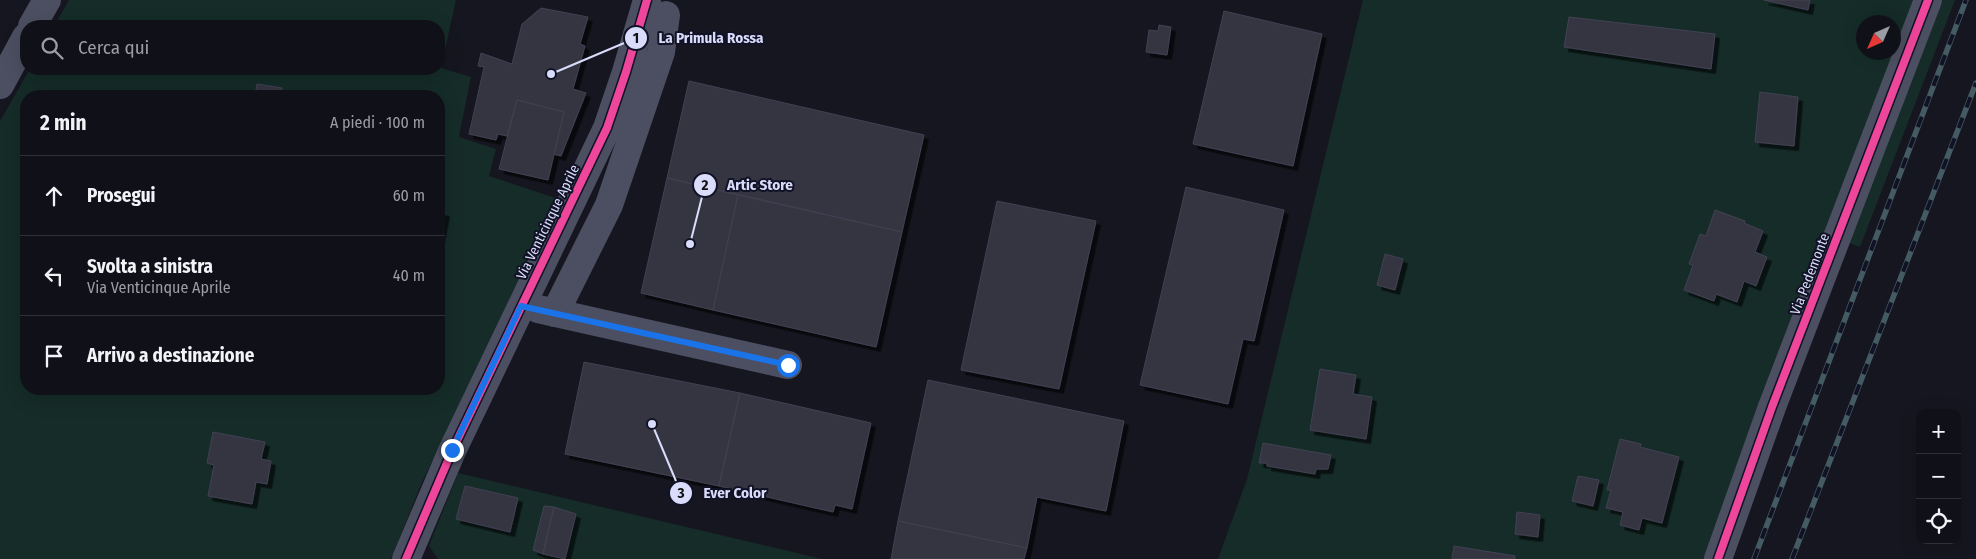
<!DOCTYPE html>
<html lang="it">
<meta charset="utf-8">
<style>
:root{--surface:#101018;--page:#191921;--text:#f1f3f6;--muted:#9c9da2;--line:#303037}
body{margin:0;font-family:"Fira Sans Condensed",sans-serif;background:var(--page);color:var(--text)}
.controls{position:absolute;right:15px;bottom:15px;display:grid;overflow:hidden;border-radius:10px;box-shadow:0 5px 20px #0002}
.controls button{width:45px;height:45px;display:grid;place-items:center;padding:0;border:0;border-bottom:1px solid var(--line);background:var(--surface);color:var(--text);font:25px sans-serif}
.compass{position:absolute;left:1856px;top:15px;width:45px;height:45px;border-radius:50%;background:var(--surface);box-shadow:0 5px 20px #0002;rotate:225deg}
.stop{position:absolute;width:15px;height:15px;margin:-11px;border:4px solid #1a73e8;border-radius:50%;background:#fff}
.stop.end{background:#1a73e8;border-color:#fff;box-shadow:0 1px 5px #0008}
.list{margin:0;padding:0;list-style:none}
h2{display:flex;justify-content:space-between;align-items:center;height:65px;margin:0;padding:0 20px;font-size:21px}
h2 small{font-size:16px;font-weight:400;color:var(--muted)}
.list li{display:grid;grid-template-columns:32px 1fr auto;gap:15px;align-items:center;box-sizing:border-box;height:80px;padding:0 20px;border-top:1px solid var(--line)}
.list b{display:block;font-size:19px;white-space:nowrap}
.list p{margin:0;font-size:16px;white-space:nowrap;color:var(--muted)}
.list em{font-size:16px;font-style:normal;color:var(--muted)}
.icon{flex:none;width:28px;height:28px;fill:none;stroke:currentColor;stroke-width:2;stroke-linecap:round;stroke-linejoin:round}
.map{position:relative;flex:none;width:1976px;height:559px;overflow:hidden}
.search{position:absolute;background:var(--surface);box-shadow:0 5px 20px #0002;left:20px;top:20px;width:425px;height:55px;display:flex;align-items:center;gap:12px;box-sizing:border-box;padding:0 18px;border-radius:20px;color:var(--muted);font-size:19px}
.panel{position:absolute;background:var(--surface);box-shadow:0 5px 20px #0002;left:20px;top:90px;width:425px;height:305px;border-radius:20px}
.map>svg:first-child{display:block}
.green{fill:#152c28;fill-rule:evenodd}
.building{fill:#343542;stroke:#424153;filter:url(#shadow)}
.lines{fill:none;stroke-linecap:round;stroke-linejoin:round}
.minor{stroke:#4c4f61;stroke-width:28}
.rail-casing{stroke:#445b63;stroke-width:5.5}
.rail{stroke:#111225;stroke-width:4;stroke-dasharray:11;stroke-linecap:butt}
.cycleway-casing{stroke:#111225;stroke-width:11}
.cycleway{stroke:#ed469a;stroke-width:8}
.route{stroke:#1a73e8;stroke-width:6}
.labels{text-anchor:middle;dominant-baseline:central;stroke-width:4;stroke-linejoin:round;paint-order:stroke}
.street-label{font-size:14px;fill:#d9dcfb;stroke:#111225}
.leader{fill:none;stroke:#d9dcfb;stroke-width:2}
.callout-dot{fill:#d9dcfb;stroke:#111225;stroke-width:2}
.mark-label{font-size:15px;text-anchor:middle;font-weight:bold;fill:#111}
.callout-label{font-size:15px;text-anchor:middle;font-weight:bold;fill:#d9dcfb;stroke:#111225;stroke-width:4;stroke-linejoin:round;paint-order:stroke}
</style>
<div class="map">
<svg width="1976" height="559" viewBox="0 0 1976 559">
<defs>
<filter id="shadow"><feDropShadow dx="4.5" dy="4.5" stdDeviation="0" flood-color="#0009"/></filter>
</defs>
<rect width="100%" height="100%" fill="#161620"/>
<g class="green">
<path d="M69 0H456L441 68 471 77 459 137 496 149 489 176 561 200 422 482 391 559H0V121L30 69H439V26H54ZM26 96H439V389H26Z"/>
<path d="M1363 0H1915L1708 559H1218L1247 479ZM1864 22H1894V52H1864Z"/>
<polygon points="1937,0 1955,0 1860,247 1843,241"/>
<polygon points="458,473 822,559 438,559 429,546"/>
</g>
<g class="building">
<polygon points="1764,0 1810,0 1808,10"/>
<polygon points="541,8 588,17 580,44 585,46 573,89 586,93 561,156 553,154 564,112 517,100 507,136 498,134 496,140 469,134 484,67 478,66 481,53 512,64 522,24"/>
<polygon points="1224,11 1322,34 1293,166 1193,144"/>
<polygon points="1569,17 1715,34 1711,69 1564,47"/>
<polygon points="1159,25 1171,27 1167,55 1146,52 1149,30 1158,31"/>
<polygon points="689,81 924,135 902,232 667,178"/>
<polygon points="257,84 282,88 281,96 255,96"/>
<polygon points="1760,92 1798,97 1794,146 1755,142"/>
<polygon points="517,100 564,112 548,180 499,169"/>
<polygon points="667,178 738,195 713,310 641,293"/>
<polygon points="1186,187 1284,210 1254,341 1243,339 1228,404 1140,385"/>
<polygon points="738,195 902,232 876,347 713,310"/>
<polygon points="997,201 1096,221 1059,389 961,370"/>
<polygon points="1715,210 1745,221 1744,223 1763,231 1755,252 1767,257 1756,286 1744,281 1737,302 1716,294 1714,301 1684,290 1693,265 1689,264 1700,234 1706,236"/>
<polygon points="439,211 445,212 439,243"/>
<polygon points="1385,254 1403,259 1395,290 1377,285"/>
<polygon points="584,362 740,393 719,486 565,454"/>
<polygon points="1320,369 1356,375 1353,394 1372,397 1366,439 1310,430"/>
<polygon points="928,380 1124,421 1106,511 1037,497 1027,548 898,521"/>
<polygon points="740,393 871,423 852,509 835,505 833,512 719,486"/>
<polygon points="213,432 265,442 261,459 271,461 267,484 256,482 252,504 208,496 214,465 207,463"/>
<polygon points="1620,439 1641,444 1640,447 1679,457 1662,523 1642,518 1639,530 1620,525 1623,512 1606,508 1611,490 1607,490"/>
<polygon points="1263,443 1331,455 1328,469 1316,469 1315,474 1267,466 1267,463 1259,463"/>
<polygon points="1578,476 1599,480 1593,506 1572,501"/>
<polygon points="465,486 518,498 510,532 456,519"/>
<polygon points="544,506 554,507 543,554 533,550"/>
<polygon points="554,507 576,514 565,559 543,554"/>
<polygon points="1517,512 1540,515 1538,537 1515,534"/>
<polygon points="898,521 1027,548 1024,559 891,559"/>
<polygon points="1454,546 1515,556 1515,559 1452,559"/>
</g>
<g class="lines">
<g class="minor">
<polyline points="32,26 47,0"/>
<polyline points="0,85 26,37"/>
<polyline points="538,309 788,365"/>
<polyline points="555,313 609,205 661,52 666,15"/>
<polyline points="406,559 452,451 607,128 626,72 647,0"/>
<polyline points="1718,559 1772,407 1928,0"/>
</g>
<defs>
<g id="rail">
<polyline points="1754,559 1966,0"/>
<polyline points="1792,559 1976,83"/>
</g>
</defs>
<use href="#rail" class="rail-casing"/>
<use href="#rail" class="rail"/>
<defs>
<g id="cycleway">
<polyline points="406,559 452,451 607,128 626,72 647,0"/>
<polyline points="1718,559 1772,407 1928,0"/>
</g>
</defs>
<use href="#cycleway" class="cycleway-casing"/>
<use href="#cycleway" class="cycleway"/>
</g>
<g class="lines">
<polyline class="route" points="452,450 521,306 788,365"/>
</g>
<g class="labels">
<g class="street-label">
<text transform="translate(548 222) rotate(-64)">Via Venticinque Aprile</text>
<text transform="translate(1810 274) rotate(-69)">Via Pedemonte</text>
</g>
</g>
<path class="leader" d="M551 74L636 38M690 244L705 185M652 424L681 493"/>
<g class="callout-dot">
<circle cx="551" cy="74" r="5"/>
<circle cx="690" cy="244" r="5"/>
<circle cx="652" cy="424" r="5"/>
<circle cx="636" cy="38" r="12"/>
<circle cx="705" cy="185" r="12"/>
<circle cx="681" cy="493" r="12"/>
</g>
<g class="mark-label">
<text x="636" y="43">1</text>
<text x="705" y="190">2</text>
<text x="681" y="498">3</text>
</g>
<g class="callout-label">
<text x="711" y="43">La Primula Rossa</text>
<text x="760" y="190">Artic Store</text>
<text x="735" y="498">Ever Color</text>
</g>
</svg>
<div class="controls">
<button>+</button>
<button>−</button>
<button><svg class="icon" aria-label="locate" viewBox="0 0 24 24"><circle cx="12" cy="12" r="6"/><path d="M12 2v4M12 18v4M2 12h4M18 12h4"/></svg></button>
</div>
<svg class="compass" viewBox="-18 -18 36 36"><path d="M0-13l5 13h-10z" fill="#e53935"/><path d="M0 13l5-13h-10z" fill="#9c9da2"/></svg>
<div class="stop" style="left:788px;top:365px"></div>
<div class="stop end" style="left:452px;top:450px"></div>
<div class="search"><svg class="icon" aria-label="search" viewBox="0 0 24 24"><circle cx="10" cy="10" r="6"/><path d="M15 15l6 6"/></svg>Cerca qui</div>
<section class="panel">
<h2>2 min<small>A piedi · 100 m</small></h2>
<ul class="list">
<li><svg class="icon" aria-label="ahead" viewBox="0 0 24 24"><path d="M12 20V5M6 11l6-6 6 6"/></svg><div><b>Prosegui</b></div><em>60 m</em></li>
<li><svg class="icon" aria-label="left" viewBox="0 0 24 24"><path d="M17 20v-9H6M10 6l-5 5 5 5"/></svg><div><b>Svolta a sinistra</b><p>Via Venticinque Aprile</p></div><em>40 m</em></li>
<li><svg class="icon" aria-label="arrive" viewBox="0 0 24 24"><path d="M6 21V4h12l-3 4 3 4H6"/></svg><div><b>Arrivo a destinazione</b></div></li>
</ul>
</section>
</div>
